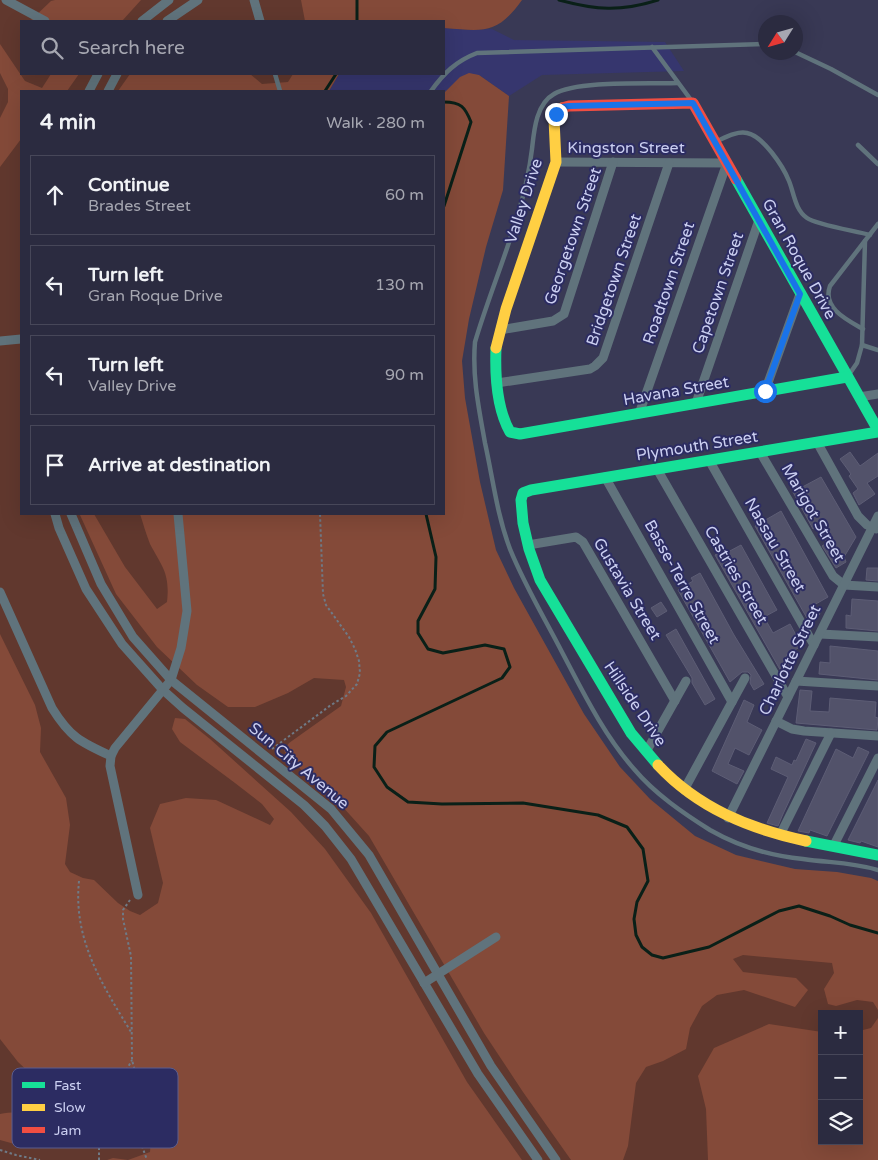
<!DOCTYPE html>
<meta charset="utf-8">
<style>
:root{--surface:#2b2b40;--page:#333347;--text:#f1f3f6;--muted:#a6a7b1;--line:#474759}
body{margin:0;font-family:"Varela Round",sans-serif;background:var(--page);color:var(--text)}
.controls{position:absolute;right:15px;bottom:15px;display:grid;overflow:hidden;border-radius:0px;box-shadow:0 5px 20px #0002}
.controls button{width:45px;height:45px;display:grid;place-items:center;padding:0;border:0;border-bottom:1px solid var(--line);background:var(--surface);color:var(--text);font:25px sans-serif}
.compass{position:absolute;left:758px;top:15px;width:45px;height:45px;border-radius:50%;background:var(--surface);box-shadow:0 5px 20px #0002;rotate:233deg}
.stop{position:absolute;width:15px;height:15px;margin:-11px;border:4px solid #1a73e8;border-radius:50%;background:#fff}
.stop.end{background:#1a73e8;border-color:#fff;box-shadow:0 1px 5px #0008}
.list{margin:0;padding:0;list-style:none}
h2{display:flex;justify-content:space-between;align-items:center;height:65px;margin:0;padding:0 20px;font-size:21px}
h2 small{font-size:16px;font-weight:400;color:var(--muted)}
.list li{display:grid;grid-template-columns:32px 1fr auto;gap:15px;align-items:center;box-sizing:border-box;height:80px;margin:0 10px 10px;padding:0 10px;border:1px solid var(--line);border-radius:0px}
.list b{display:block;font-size:19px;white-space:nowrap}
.list p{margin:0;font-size:16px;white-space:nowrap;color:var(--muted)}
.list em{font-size:16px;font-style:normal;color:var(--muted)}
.icon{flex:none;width:28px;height:28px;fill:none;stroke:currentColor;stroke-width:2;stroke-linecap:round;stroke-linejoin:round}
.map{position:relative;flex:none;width:878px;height:1160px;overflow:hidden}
.search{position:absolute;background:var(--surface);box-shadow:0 5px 20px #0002;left:20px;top:20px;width:425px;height:55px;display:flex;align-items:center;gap:12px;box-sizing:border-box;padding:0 18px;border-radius:0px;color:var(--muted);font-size:19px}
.panel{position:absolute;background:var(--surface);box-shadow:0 5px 20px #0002;left:20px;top:90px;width:425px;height:425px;border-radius:0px}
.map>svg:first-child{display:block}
.built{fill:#36366e}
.green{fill:#61382e;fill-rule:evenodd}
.forest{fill:#844a39}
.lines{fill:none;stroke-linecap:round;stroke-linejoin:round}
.stream{stroke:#0a2018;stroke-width:3}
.building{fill:#52526a;stroke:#5d5d75}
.path{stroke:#6f7a86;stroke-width:2;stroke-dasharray:2.5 2.5;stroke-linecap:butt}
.lane{stroke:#60737c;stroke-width:4.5}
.street{stroke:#60737c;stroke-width:9}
.fast{stroke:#16e098;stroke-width:11}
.slow{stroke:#ffcf43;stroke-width:11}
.jam{stroke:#f24e42;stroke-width:11}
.route{stroke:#1a73e8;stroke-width:6}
.labels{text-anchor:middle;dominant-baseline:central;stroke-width:4;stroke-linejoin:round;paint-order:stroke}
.street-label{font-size:16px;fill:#cbcff1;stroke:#2c2c62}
.key{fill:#2c2c62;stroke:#5c5d8d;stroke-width:1}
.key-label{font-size:14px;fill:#cbcff1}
</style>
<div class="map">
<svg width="878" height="1160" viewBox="0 0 878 1160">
<rect width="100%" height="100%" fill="#393955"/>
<polygon class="built" points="444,28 470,30 492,29 514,40 665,42 684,71 542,75 509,96 479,75 450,87 444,93 444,91 329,91 339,74 444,74"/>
<path class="green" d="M0 0H334L338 21H21V74H328L317 91H21V514H400L734 945 878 946V1160H0ZM822 1014H859V1141H822Z"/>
<g class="forest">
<polygon points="55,0 141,0 122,21 30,21 51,1"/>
<path d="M301 0H522C497 35 484 31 444 28V21H305Z"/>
<polygon points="0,44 25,81 42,88 51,74 79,74 67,91 21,91 21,139 0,167 0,118 8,102 8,89 0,73"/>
<path d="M469 73 479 75 509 96 503 190 486 247 469 319 462 361 465 398 480 482 496 550 514 588 584 714 620 767 650 799 695 836 736 855 795 869 837 872 871 878 878 881V1010L873 1002 857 1000 836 1006 828 1004 824 989 834 973 832 963 743 955 733 959 743 972 796 978 808 990 795 1007 744 990 717 995 702 1006 690 1028 686 1049 663 1061 646 1067 636 1083 628 1146 623 1160H571L523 1092 484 1033 369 836 332 795 287 758 284 750 289 743 341 706 346 687 344 680 314 678 288 693 255 707H228L197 685 157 647 116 594 80 515 81 514H94L125 567 157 609 167 602C170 574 163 568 150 544 146 534 143 523 140 514H444V93L460 77Z"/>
<polygon points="130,74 250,74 262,84 288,82 293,74 339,74 329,91 118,91"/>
<path d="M0 634 35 705 41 728 40 752 66 798 70 825 65 864 70 872 83 878 94 880 118 903 130 911 140 915 158 903 163 883 150 828 160 804 186 798 216 800 270 825 274 819 262 804 235 783 180 742 172 729 175 718 185 719 210 739 291 812 325 849 371 913 467 1082 522 1160H107L113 1158 128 1160 150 1152 152 1127 146 1113 129 1112 100 1131 65 1144 29 1148 0 1140V1114C17 1111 31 1113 48 1118L55 1110 33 1076 18 1062 0 1039Z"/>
<polygon points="878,1018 878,1160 708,1160 706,1109 698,1076 714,1048 769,1024 822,1032 822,1141 859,1141 859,1031 871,1028"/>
</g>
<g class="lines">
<g class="stream">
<polyline points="357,0 357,21"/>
<path d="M559 0C596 10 620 12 658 0"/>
<polyline points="325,91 336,74"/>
<path d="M444 102C461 102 465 107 471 122L444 206"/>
<polyline points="426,514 436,557 435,589 418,621 418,633 428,649 443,653 485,645 504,649 510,667 502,678 387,732 375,746 374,767 387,787 408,802 442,804 523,803 598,815 627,827 643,849 648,881 637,902 634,919 636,935 642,947 652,955 663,958 709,947 779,911 799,906 830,916 850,925 878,933"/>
</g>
</g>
<g class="building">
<polygon points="850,452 860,466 878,453 878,476 867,483 875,494 859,505 853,493 858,489 849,476 851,474 840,459"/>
<polygon points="821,477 856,537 844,557 846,562 836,568 822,546 827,543 817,527 813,529 793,492"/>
<polygon points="781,511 828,597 814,605 820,614 808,620 755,526"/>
<polygon points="741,545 777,610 764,617 773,633 790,624 796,635 794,636 800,647 786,655 793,667 782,673 715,555 724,550 726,553"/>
<polygon points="867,568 878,568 878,581 866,580"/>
<polygon points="700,573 734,635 764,684 754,690 750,683 751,675 748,672 742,672 730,682 678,590 693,581 691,578"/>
<polygon points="852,599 878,601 878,631 846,628 846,615 851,616"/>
<polygon points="661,602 667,611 657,617 651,608"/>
<polygon points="676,629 715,699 705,705 692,683 692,678 666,635"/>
<polygon points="830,646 878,651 878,680 819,674 820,662 830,663"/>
<polygon points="800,690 812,691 810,711 829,712 830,698 876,702 875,717 878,718 877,730 796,723"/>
<polygon points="744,700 754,705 747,722 762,730 749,755 735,748 728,764 744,771 737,784 712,771"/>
<polygon points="806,739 816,743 783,814 778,826 767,823 788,777 771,769 776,757 792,765 794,760 796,761"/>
<polygon points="858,747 869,752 827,836 810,830 809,833 798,831 836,749 853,758"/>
<polygon points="878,780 878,847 861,841 860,843 848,840"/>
</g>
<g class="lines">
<g class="path">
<polyline points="272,749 331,705 346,696 357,684 360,673 359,661 355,649 349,637 326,605 323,594 320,514"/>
<path d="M79 881C73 940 102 984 131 1032"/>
<polyline points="130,900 123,910 123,919 131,956 132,1060 140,1090 142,1146 147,1160"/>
<polyline points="0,1150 16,1155 40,1160"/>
<polyline points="99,1160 99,1147 115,1091 132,1060"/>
</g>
<g class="lane">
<polyline points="652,47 691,100"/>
<polyline points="795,52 831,69 878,95"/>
<polyline points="275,74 280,91"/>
<path d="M678 83C649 84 577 80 554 94 536 104 534 131 532 149 524 216 494 278 475 342 472 377 479 409 485 443 493 479 497 515 510 549 525 586 545 619 563 654 584 694 604 735 634 769 655 794 683 813 710 830 738 846 772 856 803 859 831 863 851 862 878 870"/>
<path d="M431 91C444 73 456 61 477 53L766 44"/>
<path d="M717 141C726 137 737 131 747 133 763 136 783 166 789 181 794 193 795 210 807 218 817 225 856 231 870 235"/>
<polyline points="858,145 878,164"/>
<path d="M863 329C847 320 822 308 830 286L878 224"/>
<polyline points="862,345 878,350"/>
<polyline points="848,376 857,363 862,345 865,241"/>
</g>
<g class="street">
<polyline points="6,0 45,21"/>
<polyline points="254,0 260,21"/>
<polyline points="142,21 169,0"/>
<polyline points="167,21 198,0"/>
<polyline points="89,91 98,74"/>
<polyline points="108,91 117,74"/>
<polyline points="556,162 727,163 639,414"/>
<polyline points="500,330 553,321 564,314 613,162"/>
<polyline points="0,341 21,339"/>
<polyline points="497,383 590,369 595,366 603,358 669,163"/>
<polyline points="765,391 800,294"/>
<polyline points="859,397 878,394"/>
<polyline points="696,403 759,220"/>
<polyline points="817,442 858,516 867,525 876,529"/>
<polyline points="760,452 833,576 844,585 878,587"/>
<polyline points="709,460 814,645"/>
<polyline points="657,469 788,697"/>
<polyline points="605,477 732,702"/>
<polyline points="55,514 59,528 86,589 122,644 163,690 183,708 304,805 325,826 351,859 478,1074 538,1160"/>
<polyline points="71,514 101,584 133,637 171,680 331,809 369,855 491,1066 556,1160"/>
<polyline points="528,545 576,537 583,542 675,701"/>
<path d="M0 592 52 708C70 737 80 742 111 756"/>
<polyline points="820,634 878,637"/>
<polyline points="796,681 878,686"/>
<polyline points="776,721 792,729 804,731 878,736"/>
<polyline points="646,752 686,681"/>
<polyline points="684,790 745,678"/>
<polyline points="728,818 878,516"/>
<polyline points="780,835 831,733"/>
<polyline points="834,845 878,758"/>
<polyline points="138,895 110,766 111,756 115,748 171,680 181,648 187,611 178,514"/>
<polyline points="424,983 496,937"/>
</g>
<g class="fast">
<polyline points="736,179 878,430"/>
<path d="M496 348C495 374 497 409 510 432L520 434 847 377"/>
<polyline points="658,765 631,733 540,580 529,549 523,523 521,500 523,493 531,490 878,432"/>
<polyline points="806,841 878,855"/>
</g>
<g class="slow">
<polyline points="496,348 506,309 556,162 554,119 557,112 562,108"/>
<path d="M658 765C698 808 750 829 806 841"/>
</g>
<polyline class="jam" points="562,108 569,106 693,103 736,179"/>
</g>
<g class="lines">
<polyline class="route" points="556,114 562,107 569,106 693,103 800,294 765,391"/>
</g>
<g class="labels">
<g class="street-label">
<text x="626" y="148">Kingston Street</text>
<text transform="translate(524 201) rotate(-72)">Valley Drive</text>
<text transform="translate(573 236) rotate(-71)">Georgetown Street</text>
<text transform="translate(799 259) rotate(61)">Gran Roque Drive</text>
<text transform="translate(614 280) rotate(-71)">Bridgetown Street</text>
<text transform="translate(669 283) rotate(-71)">Roadtown Street</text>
<text transform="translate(718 293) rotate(-71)">Capetown Street</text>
<text transform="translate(676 391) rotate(-10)">Havana Street</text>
<text transform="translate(697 446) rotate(-9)">Plymouth Street</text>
<text transform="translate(813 513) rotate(60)">Marigot Street</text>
<text transform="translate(775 545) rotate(60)">Nassau Street</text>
<text transform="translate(736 575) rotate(60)">Castries Street</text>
<text transform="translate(682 582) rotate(61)">Basse-Terre Street</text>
<text transform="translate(627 589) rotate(59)">Gustavia Street</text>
<text transform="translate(790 660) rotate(-64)">Charlotte Street</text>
<text transform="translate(635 704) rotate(56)">Hillside Drive</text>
<text transform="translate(299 766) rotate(40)">Sun City Avenue</text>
</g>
</g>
<rect x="12" y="1068" width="166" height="80" rx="8" class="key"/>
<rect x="22" y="1082" width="23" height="6" fill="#16e098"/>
<rect x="22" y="1104" width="23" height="7" fill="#ffcf43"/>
<rect x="22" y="1127" width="23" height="6" fill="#f24e42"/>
<g class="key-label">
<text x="54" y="1090">Fast</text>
<text x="54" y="1112">Slow</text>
<text x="54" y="1135">Jam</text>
</g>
</svg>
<div class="controls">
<button>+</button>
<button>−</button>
<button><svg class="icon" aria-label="layers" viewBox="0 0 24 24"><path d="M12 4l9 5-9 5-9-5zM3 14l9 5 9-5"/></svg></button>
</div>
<svg class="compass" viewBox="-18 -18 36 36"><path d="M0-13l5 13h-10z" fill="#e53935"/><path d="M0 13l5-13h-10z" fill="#a6a7b1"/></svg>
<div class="stop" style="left:765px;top:391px"></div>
<div class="stop end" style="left:556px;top:114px"></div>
<div class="search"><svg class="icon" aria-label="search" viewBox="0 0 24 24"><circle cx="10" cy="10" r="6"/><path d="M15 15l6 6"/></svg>Search here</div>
<section class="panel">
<h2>4 min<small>Walk · 280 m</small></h2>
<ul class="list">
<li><svg class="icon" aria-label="ahead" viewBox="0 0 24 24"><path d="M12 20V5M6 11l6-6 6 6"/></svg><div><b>Continue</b><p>Brades Street</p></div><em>60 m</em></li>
<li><svg class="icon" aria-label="left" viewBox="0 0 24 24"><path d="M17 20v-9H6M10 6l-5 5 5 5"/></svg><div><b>Turn left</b><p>Gran Roque Drive</p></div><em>130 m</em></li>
<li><svg class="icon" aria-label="left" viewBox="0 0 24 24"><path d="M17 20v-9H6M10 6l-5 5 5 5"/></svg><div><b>Turn left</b><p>Valley Drive</p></div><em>90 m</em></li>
<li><svg class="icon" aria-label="arrive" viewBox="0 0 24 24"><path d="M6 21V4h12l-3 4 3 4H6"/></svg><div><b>Arrive at destination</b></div></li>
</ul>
</section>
</div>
